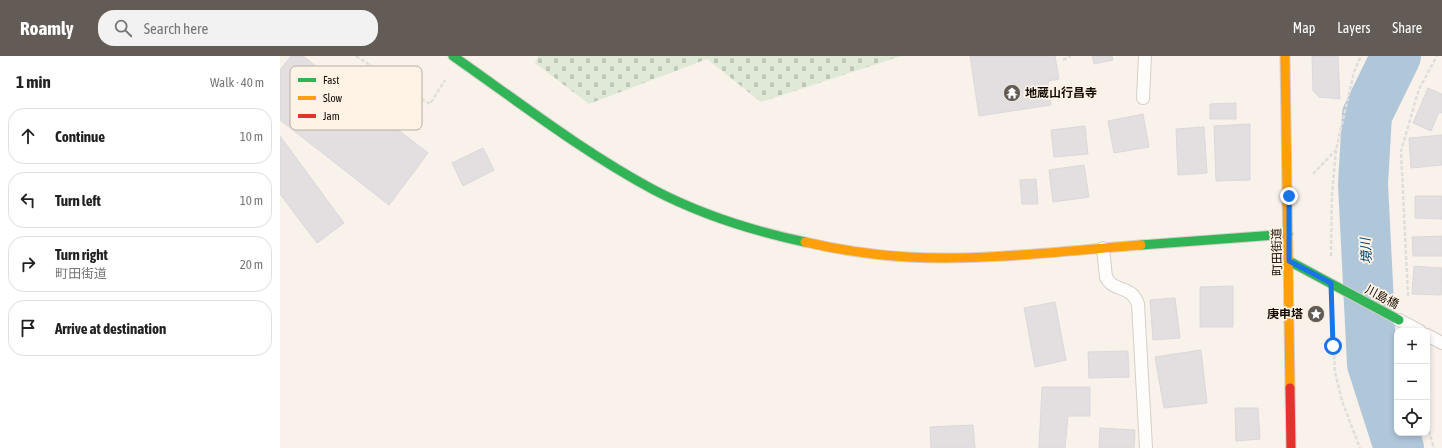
<!DOCTYPE html>
<meta charset="utf-8">
<style>
:root{--surface:#fff;--page:#f2f2f2;--text:#222;--muted:#767676;--line:#e0e0e0;--accent:#635c56}
body{margin:0;font-family:"Asap Condensed","Noto Sans JP",sans-serif;background:var(--page);color:var(--text)}
.controls{position:absolute;right:12px;bottom:12px;display:grid;overflow:hidden;border-radius:8px;box-shadow:0 2px 6px #0003}
.controls button{width:36px;height:36px;display:grid;place-items:center;padding:0;border:0;border-bottom:1px solid var(--line);background:var(--surface);color:var(--text);font:20px sans-serif}
.stop{position:absolute;width:12px;height:12px;margin:-9px;border:3px solid #1a73e8;border-radius:50%;background:#fff}
.stop.end{background:#1a73e8;border-color:#fff;box-shadow:0 1px 4px #0008}
.list{margin:0;padding:0;list-style:none}
h2{display:flex;justify-content:space-between;align-items:center;height:52px;margin:0;padding:0 16px;font-size:17px}
h2 small{font-size:13px;font-weight:400;color:var(--muted)}
.list li{display:grid;grid-template-columns:26px 1fr auto;gap:12px;align-items:center;box-sizing:border-box;height:56px;margin:0 8px 8px;padding:0 8px;border:1px solid var(--line);border-radius:16px}
.list b{display:block;font-size:15px;white-space:nowrap}
.list p{margin:0;font-size:13px;white-space:nowrap;color:var(--muted)}
.list em{font-size:13px;font-style:normal;color:var(--muted)}
.icon{flex:none;width:22px;height:22px;fill:none;stroke:currentColor;stroke-width:2;stroke-linecap:round;stroke-linejoin:round}
.map{position:relative;flex:none;width:1162px;height:392px;overflow:hidden}
header{display:flex;align-items:center;gap:24px;box-sizing:border-box;height:56px;padding:0 20px;background:var(--accent);color:#fff}
header strong{font-size:19px}
nav{display:flex;gap:22px;margin-inline-start:auto;font-size:14px}
.search{width:280px;height:36px;background:var(--page);display:flex;align-items:center;gap:10px;box-sizing:border-box;padding:0 14px;border-radius:16px;color:var(--muted);font-size:15px}
main{display:flex}
aside{flex:1;background:var(--surface)}
.map>svg:first-child{display:block}
.cemetery{fill:url(#cemetery-stones)}
.lines{fill:none;stroke-linecap:round;stroke-linejoin:round}
.river{stroke:#b0c7da;stroke-width:50}
.building{fill:#e3dfe1;stroke:#dcd8da}
.lane-casing{stroke:#d6cfc8;stroke-width:14}
.fast-casing{stroke:#d6cfc8;stroke-width:11}
.slow-casing{stroke:#d6cfc8;stroke-width:11}
.jam-casing{stroke:#d6cfc8;stroke-width:11}
.path{stroke:#e0dedd;stroke-width:2.5;stroke-dasharray:4 2;stroke-linecap:butt}
.lane{stroke:#fefdfc;stroke-width:12}
.fast{stroke:#30b455;stroke-width:9}
.slow{stroke:#ff9f0a;stroke-width:9}
.jam{stroke:#e5322d;stroke-width:9}
.route{stroke:#1a73e8;stroke-width:5}
.labels{text-anchor:middle;dominant-baseline:central;stroke-width:3.5;stroke-linejoin:round;paint-order:stroke}
.poi-label{font-size:12px;font-weight:bold;fill:#120c05;stroke:#fff3e5;text-anchor:start}
.street-label{font-size:12px;fill:#120c05;stroke:#fff3e5}
.water-label{font-size:13px;font-style:italic;fill:#034369;stroke:#fff3e5}
.key{fill:#fff3e5;stroke:#b8aea2;stroke-width:1}
.key-label{font-size:11px;fill:#120c05}
</style>
<header>
<strong>Roamly</strong>
<div class="search"><svg class="icon" aria-label="search" viewBox="0 0 24 24"><circle cx="10" cy="10" r="6"/><path d="M15 15l6 6"/></svg>Search here</div>
<nav><a>Map</a><a>Layers</a><a>Share</a></nav>
</header>
<main>
<aside>
<h2>1 min<small>Walk · 40 m</small></h2>
<ul class="list">
<li><svg class="icon" aria-label="ahead" viewBox="0 0 24 24"><path d="M12 20V5M6 11l6-6 6 6"/></svg><div><b>Continue</b></div><em>10 m</em></li>
<li><svg class="icon" aria-label="left" viewBox="0 0 24 24"><path d="M17 20v-9H6M10 6l-5 5 5 5"/></svg><div><b>Turn left</b></div><em>10 m</em></li>
<li><svg class="icon" aria-label="right" viewBox="0 0 24 24"><path d="M7 20v-9h11M14 6l5 5-5 5"/></svg><div><b>Turn right</b><p>町田街道</p></div><em>20 m</em></li>
<li><svg class="icon" aria-label="arrive" viewBox="0 0 24 24"><path d="M6 21V4h12l-3 4 3 4H6"/></svg><div><b>Arrive at destination</b></div></li>
</ul>
</aside>
<div class="map">
<svg width="1162" height="392" viewBox="0 0 1162 392">
<defs>
<pattern id="cemetery-stones" width="16" height="16" patternUnits="userSpaceOnUse"><rect width="16" height="16" fill="#e0e9d8"/><path d="M2 7V4a2 2 0 0 1 4 0v3zM10 15v-3a2 2 0 0 1 4 0v3z" fill="#bfc7b8"/></pattern>
</defs>
<rect width="100%" height="100%" fill="#f9f2eb"/>
<polygon class="cemetery" points="258,0 621,0 481,46 427,3 309,48 255,7"/>
<g class="lines">
<polyline class="river" points="1116,0 1087,59 1083,128 1092,308 1119,392"/>
</g>
<g class="building">
<polygon points="11,0 23,0 148,97 109,149 0,64 0,14"/>
<polygon points="690,0 775,0 779,23 768,25 771,49 699,60"/>
<polygon points="812,0 832,0 833,4 814,8"/>
<polygon points="1032,0 1058,0 1060,43 1039,41 1033,35"/>
<polygon points="1148,32 1162,38 1162,57 1159,56 1151,75 1133,67"/>
<polygon points="956,47 956,63 930,63 930,48"/>
<polygon points="863,58 869,91 834,97 828,65"/>
<polygon points="970,68 970,124 936,125 934,70"/>
<polygon points="805,70 808,98 774,101 771,74"/>
<polygon points="924,71 927,117 898,119 896,73"/>
<polygon points="1162,79 1162,109 1131,112 1129,82"/>
<polygon points="0,80 64,167 37,187 0,138"/>
<polygon points="203,92 214,114 183,130 172,107"/>
<polygon points="804,109 809,141 773,146 769,114"/>
<polygon points="756,123 758,148 742,148 740,124"/>
<polygon points="1135,140 1162,140 1162,163 1135,162"/>
<polygon points="1162,180 1162,200 1133,200 1132,181"/>
<polygon points="1134,210 1162,212 1161,239 1132,238"/>
<polygon points="953,230 953,271 920,271 920,231"/>
<polygon points="895,242 900,282 873,284 870,244"/>
<polygon points="775,246 786,304 755,311 744,252"/>
<polygon points="921,294 927,347 884,352 875,301"/>
<polygon points="848,295 849,321 809,322 808,296"/>
<polygon points="762,331 810,331 810,360 788,360 785,392 759,392"/>
<polygon points="955,352 978,352 980,383 956,385"/>
<polygon points="693,369 695,392 651,392 650,371"/>
<polygon points="820,372 855,374 854,392 819,392"/>
</g>
<g class="lines">
<defs>
<g id="lane">
<polyline points="863,42 865,0"/>
<path d="M823 192 826 221C834 237 851 228 858 248L866 392"/>
<polyline points="1119,264 1140,275"/>
<polyline points="1147,279 1162,287"/>
</g>
<g id="fast">
<path d="M173 0C239 46 303 96 374 134 422 159 473 175 525 186"/>
<polyline points="861,189 1008,178"/>
<polyline points="1009,205 1119,264"/>
</g>
<g id="slow">
<polyline points="1005,0 1010,332"/>
<path d="M525 186C559 194 593 199 627 201 705 205 783 195 861 189"/>
</g>
<polyline id="jam" points="1010,332 1011,392"/>
</defs>
<use href="#lane" class="lane-casing"/>
<use href="#fast" class="fast-casing"/>
<use href="#slow" class="slow-casing"/>
<use href="#jam" class="jam-casing"/>
<g class="path">
<polyline points="76,0 150,48 165,24"/>
<polyline points="783,4 791,0"/>
<polyline points="1033,118 1056,94"/>
<polyline points="1051,200 1052,138 1056,94 1074,16 1081,0"/>
<polyline points="1128,240 1121,95 1139,33 1157,0"/>
<polyline points="1052,257 1055,316 1062,345 1080,392"/>
<polyline points="1147,369 1154,392"/>
</g>
<use href="#lane" class="lane"/>
<use href="#fast" class="fast"/>
<use href="#slow" class="slow"/>
<use href="#jam" class="jam"/>
</g>
<g class="lines">
<polyline class="route" points="1009,140 1009,205 1051,227 1053,290"/>
</g>
<defs>
<symbol id="temple-disc" viewBox="-11 -11 22 22"><circle r="9.5" fill="#635c56" stroke="#fff3e5"/><path d="M0-6L5-2H3V0L6.5 2.5H4V6H1.5V3h-3V6H-4V2.5H-6.5L-3 0V-2H-5Z" fill="#fff"/></symbol>
<symbol id="sight-disc" viewBox="-11 -11 22 22"><circle r="9.5" fill="#635c56" stroke="#fff3e5"/><path d="M0-6L1.8-2.2L6-1.7L2.9 1.2L3.7 5.4L0 3.3L-3.7 5.4L-2.9 1.2L-6-1.7L-1.8-2.2Z" fill="#fff"/></symbol>
</defs>
<g fill-rule="evenodd">
<use href="#temple-disc" x="722" y="27" width="20" height="20"/>
<use href="#sight-disc" x="1026" y="248" width="20" height="20"/>
</g>
<g class="labels">
<g class="poi-label">
<text x="745" y="37">地蔵山行昌寺</text>
<text x="1023" y="258" text-anchor="end">庚申塔</text>
</g>
<g class="street-label">
<text transform="translate(997 196) rotate(-91)">町田街道</text>
<text transform="translate(1102 241) rotate(28)">川島橋</text>
</g>
<g class="water-label">
<text transform="translate(1086 195) rotate(-93)">境川</text>
</g>
</g>
<rect x="10" y="10" width="132" height="64" rx="6" class="key"/>
<rect x="18" y="22" width="18" height="4" fill="#30b455"/>
<rect x="18" y="40" width="18" height="4" fill="#ff9f0a"/>
<rect x="18" y="58" width="18" height="4" fill="#e5322d"/>
<g class="key-label">
<text x="43" y="28">Fast</text>
<text x="43" y="46">Slow</text>
<text x="43" y="64">Jam</text>
</g>
</svg>
<div class="controls">
<button>+</button>
<button>−</button>
<button><svg class="icon" aria-label="locate" viewBox="0 0 24 24"><circle cx="12" cy="12" r="6"/><path d="M12 2v4M12 18v4M2 12h4M18 12h4"/></svg></button>
</div>
<div class="stop" style="left:1053px;top:290px"></div>
<div class="stop end" style="left:1009px;top:140px"></div>
</div>
</main>
